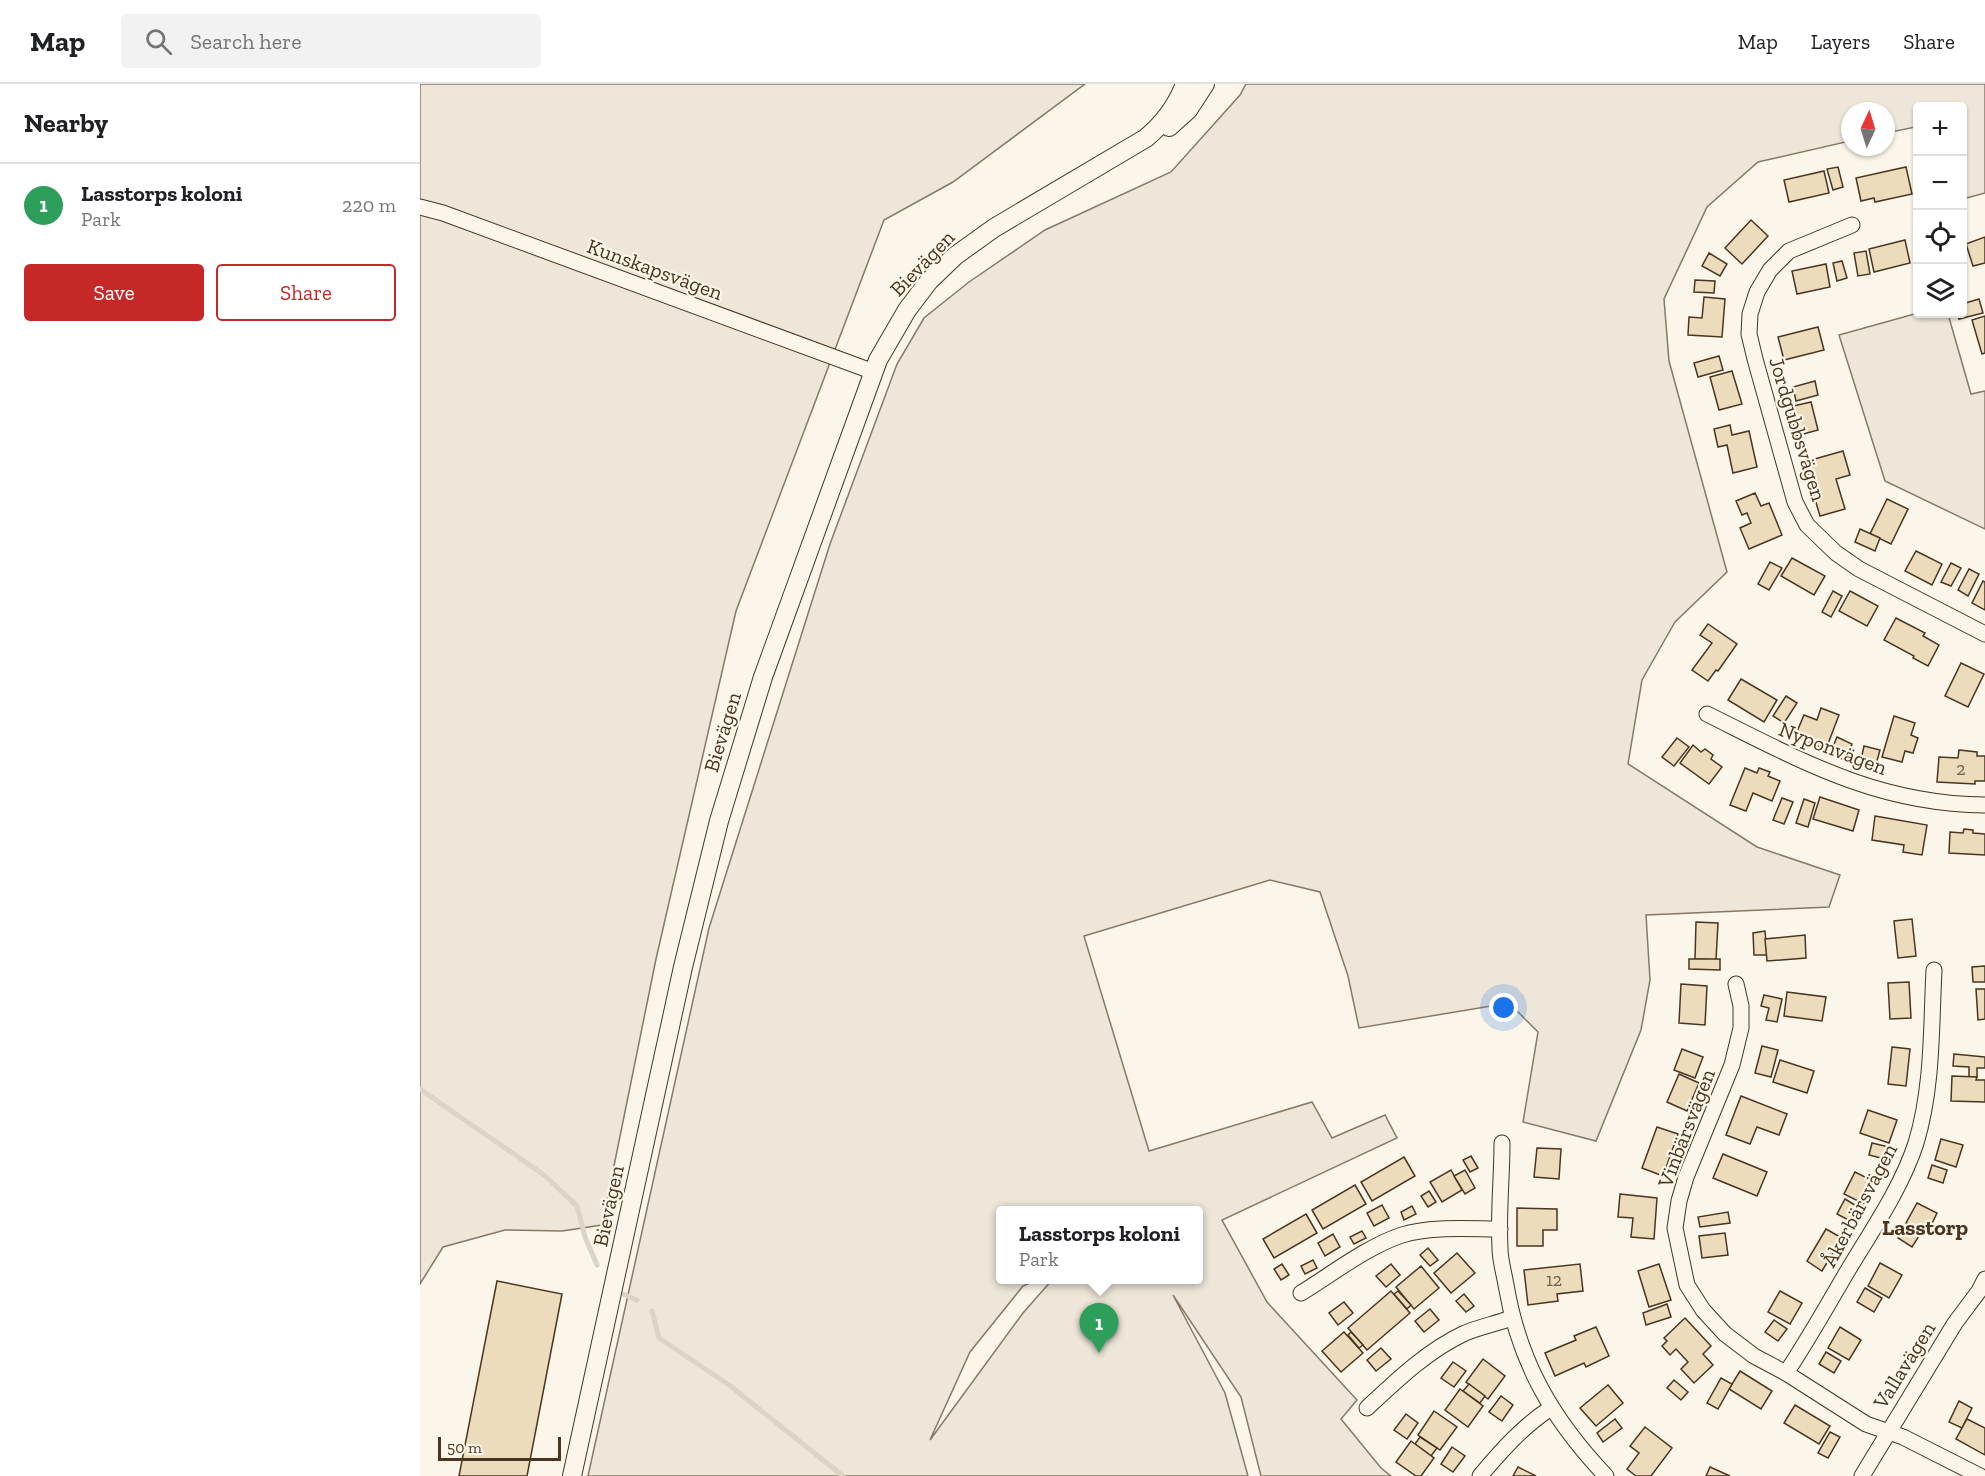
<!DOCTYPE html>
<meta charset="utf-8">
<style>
:root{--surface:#fff;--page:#f2f2f2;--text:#202124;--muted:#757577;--line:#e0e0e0;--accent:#c62828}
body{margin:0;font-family:"Zilla Slab",serif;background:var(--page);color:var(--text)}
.controls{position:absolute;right:18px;top:18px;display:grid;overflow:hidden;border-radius:6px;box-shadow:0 2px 4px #0004}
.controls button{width:54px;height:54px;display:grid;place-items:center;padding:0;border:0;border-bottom:2px solid var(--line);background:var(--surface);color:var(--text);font:30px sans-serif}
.compass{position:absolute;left:1421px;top:18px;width:54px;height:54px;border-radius:50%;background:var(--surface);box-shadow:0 2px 4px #0004;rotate:4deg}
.scale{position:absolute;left:18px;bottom:15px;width:123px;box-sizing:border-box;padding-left:6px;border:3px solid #4a3520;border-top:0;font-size:16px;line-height:21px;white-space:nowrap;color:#4a3520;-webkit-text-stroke:4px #fbf6e9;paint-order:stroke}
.you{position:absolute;left:1084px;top:924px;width:21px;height:21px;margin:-15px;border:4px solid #fff;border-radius:50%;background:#1a73e8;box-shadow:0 0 0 9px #1a73e833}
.badge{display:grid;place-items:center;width:39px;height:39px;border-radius:50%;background:var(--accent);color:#fff;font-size:20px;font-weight:700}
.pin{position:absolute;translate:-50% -50px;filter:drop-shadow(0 2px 3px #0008)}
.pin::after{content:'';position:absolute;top:32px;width:21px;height:18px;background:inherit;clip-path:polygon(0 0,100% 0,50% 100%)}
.popup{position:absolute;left:576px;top:1122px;width:207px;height:78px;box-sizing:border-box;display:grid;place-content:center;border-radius:6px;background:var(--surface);filter:drop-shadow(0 2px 4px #0005);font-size:20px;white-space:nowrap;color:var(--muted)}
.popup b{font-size:22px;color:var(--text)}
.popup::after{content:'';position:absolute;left:50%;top:100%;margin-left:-12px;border:12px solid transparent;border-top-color:var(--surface)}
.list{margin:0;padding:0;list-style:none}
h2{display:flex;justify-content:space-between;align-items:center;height:78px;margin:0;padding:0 24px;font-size:26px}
h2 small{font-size:20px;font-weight:400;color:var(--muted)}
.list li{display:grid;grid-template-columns:39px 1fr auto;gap:18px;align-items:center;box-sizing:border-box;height:84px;padding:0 24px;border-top:2px solid var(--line)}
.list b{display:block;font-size:22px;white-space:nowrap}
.list p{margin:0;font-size:20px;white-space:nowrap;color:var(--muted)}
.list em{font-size:20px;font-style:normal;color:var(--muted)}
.actions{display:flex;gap:12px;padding:18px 24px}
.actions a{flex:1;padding:14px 0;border:2px solid var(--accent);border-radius:6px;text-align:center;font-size:21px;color:var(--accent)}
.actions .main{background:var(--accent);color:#fff}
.icon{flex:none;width:33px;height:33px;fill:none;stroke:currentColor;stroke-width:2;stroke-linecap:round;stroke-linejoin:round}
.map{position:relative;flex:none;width:1565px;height:1392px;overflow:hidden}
header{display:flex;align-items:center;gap:36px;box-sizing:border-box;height:84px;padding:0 30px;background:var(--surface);border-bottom:2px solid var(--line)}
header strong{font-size:28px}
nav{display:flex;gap:33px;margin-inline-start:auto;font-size:21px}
.search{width:420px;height:54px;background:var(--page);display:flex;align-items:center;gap:15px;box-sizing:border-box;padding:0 21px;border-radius:6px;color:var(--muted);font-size:22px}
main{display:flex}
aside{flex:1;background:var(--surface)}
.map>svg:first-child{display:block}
.green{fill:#ede6d9;stroke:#887966;stroke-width:1.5;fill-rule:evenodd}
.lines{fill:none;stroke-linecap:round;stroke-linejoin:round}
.stream{stroke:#dcd4c6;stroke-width:5}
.building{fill:#ecdcbc;stroke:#4a3520;stroke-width:1.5}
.minor-casing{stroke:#4a3520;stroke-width:17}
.tertiary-casing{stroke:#4a3520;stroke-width:20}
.minor{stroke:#fbf6e9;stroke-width:15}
.tertiary{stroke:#fbf6e9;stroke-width:18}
.labels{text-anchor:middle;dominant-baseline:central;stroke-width:4.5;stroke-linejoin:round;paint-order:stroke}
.number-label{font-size:18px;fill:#725f47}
.street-label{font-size:21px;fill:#4a3520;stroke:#fbf6e9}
.neighbourhood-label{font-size:22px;font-weight:bold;fill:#4a3520;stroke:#fbf6e9}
</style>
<header>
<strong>Map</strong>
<div class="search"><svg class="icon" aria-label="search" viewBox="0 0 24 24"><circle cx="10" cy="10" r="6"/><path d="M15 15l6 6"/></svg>Search here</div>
<nav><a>Map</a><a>Layers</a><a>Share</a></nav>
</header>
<main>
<aside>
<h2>Nearby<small></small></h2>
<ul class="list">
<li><span class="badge" style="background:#2e9e5b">1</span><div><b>Lasstorps koloni</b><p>Park</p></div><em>220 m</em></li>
</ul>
<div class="actions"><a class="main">Save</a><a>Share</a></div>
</aside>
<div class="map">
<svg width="1565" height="1392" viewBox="0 0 1565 1392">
<rect width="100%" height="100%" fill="#fbf6e9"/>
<g class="green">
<polygon points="0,0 665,0 533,98 464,136 316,527 236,875 182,1141 142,1147 85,1146 23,1163 0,1200"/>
<path d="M826 0H1565V109L1543 115 1542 22H1498L1497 49 1495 43 1466 49V27H1430V57L1338 78 1287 123 1244 215 1249 277 1307 488 1255 538 1222 596 1208 680 1337 763 1420 791 1409 823 1226 831 1230 896 1221 946 1176 1057 1103 1038 1118 948 1089 919 939 944 928 892 900 808 850 796 664 852 729 1067 892 1018 912 1054 965 1031 977 1054 802 1136 847 1218 937 1316 921 1335 961 1384 971 1392H841L821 1313 753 1211 805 1309 828 1392H168L289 844 410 460 477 280 504 234 549 198 625 146 751 88 820 11ZM580 1126H778V1196H632L603 1229 510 1356 550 1268 603 1202 616 1196H580Z"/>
<polygon points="1498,229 1528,230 1551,310 1565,307 1565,445 1465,397 1419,251"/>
</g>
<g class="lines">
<g class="stream">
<polyline points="0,1005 124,1091 157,1122 165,1153 177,1181"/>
<polyline points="203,1210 217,1216"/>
<polyline points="232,1227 239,1254 309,1301 423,1392"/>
</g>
</g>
<g class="building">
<polygon points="1418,83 1423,103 1413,106 1407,85"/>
<polygon points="1486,83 1492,110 1455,118 1454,114 1441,117 1436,94"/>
<polygon points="1404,87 1409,109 1369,118 1364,96"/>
<polygon points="1331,136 1348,152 1322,180 1305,164"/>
<polygon points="1565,153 1565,179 1553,182 1546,160"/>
<polygon points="1485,156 1490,179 1454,188 1449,165"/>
<polygon points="1446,167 1450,190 1438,192 1434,169"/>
<polygon points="1289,169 1307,180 1300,192 1282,182"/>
<polygon points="1422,177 1427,194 1417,197 1413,179"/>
<polygon points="1406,180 1410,203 1377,210 1372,187"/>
<polygon points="1275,196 1295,197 1294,209 1274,208"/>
<polygon points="1284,213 1305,215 1302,253 1268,251 1269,233 1282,234"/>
<polygon points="1559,215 1563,229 1539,235 1537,230 1542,230 1542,220"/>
<polygon points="1565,232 1565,269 1562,270 1552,236"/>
<polygon points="1398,243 1404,266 1364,276 1358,253"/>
<polygon points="1299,272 1303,286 1278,293 1274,279"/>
<polygon points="1312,287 1322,320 1299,326 1290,293"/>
<polygon points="1395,297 1398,311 1376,317 1373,303"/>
<polygon points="1391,318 1398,346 1376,352 1369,323"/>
<polygon points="1310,341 1312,351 1329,347 1337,383 1313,389 1307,361 1298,363 1294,345"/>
<polygon points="1423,367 1430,391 1416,395 1425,425 1400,432 1384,378"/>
<polygon points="1335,409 1341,422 1349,419 1362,451 1329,465 1320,444 1331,439 1327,429 1322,431 1316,417"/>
<polygon points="1467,415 1488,425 1471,460 1450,450"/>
<polygon points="1440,445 1460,454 1455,467 1435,458"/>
<polygon points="1496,467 1522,480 1512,501 1485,487"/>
<polygon points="1372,474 1405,492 1394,511 1361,492"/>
<polygon points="1350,478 1362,484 1349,506 1338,500"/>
<polygon points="1531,479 1541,484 1531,502 1521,498"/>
<polygon points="1549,485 1559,490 1548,512 1538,506"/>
<polygon points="1563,497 1565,498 1565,526 1552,519"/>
<polygon points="1413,507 1422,512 1411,533 1402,528"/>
<polygon points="1430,507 1458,522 1447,542 1419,527"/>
<polygon points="1476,534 1505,549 1503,552 1519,561 1508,582 1493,574 1494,572 1464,556"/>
<polygon points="1288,540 1317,560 1298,587 1296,586 1288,597 1272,586 1292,559 1280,551"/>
<polygon points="1541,579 1564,590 1548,623 1525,612"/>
<polygon points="1321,595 1357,616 1344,638 1308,616"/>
<polygon points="1366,612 1377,619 1364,639 1353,632"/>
<polygon points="1401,624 1419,631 1406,665 1389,659 1391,655 1376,650 1384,631 1397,636"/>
<polygon points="1474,632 1495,639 1491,651 1498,654 1493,669 1485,667 1482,678 1462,673"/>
<polygon points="1417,653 1432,660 1425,676 1410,670"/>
<polygon points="1257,654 1269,663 1254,682 1242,673"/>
<polygon points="1273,661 1281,668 1285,665 1293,671 1291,675 1302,683 1289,700 1260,679"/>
<polygon points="1444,662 1460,666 1455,684 1440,680"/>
<polygon points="1539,666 1557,668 1557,672 1565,672 1565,697 1555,697 1555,700 1517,698 1519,673 1538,674"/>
<polygon points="1325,684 1337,689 1339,684 1350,688 1348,692 1360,697 1352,717 1333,709 1326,727 1310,721"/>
<polygon points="1400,713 1439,726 1433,747 1393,735"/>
<polygon points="1362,714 1373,718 1364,740 1353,736"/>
<polygon points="1384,715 1395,719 1388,743 1376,739"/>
<polygon points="1455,732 1507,741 1502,771 1483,768 1484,761 1452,756"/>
<polygon points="1544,745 1553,746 1553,749 1565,750 1565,771 1529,769 1530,748 1543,749"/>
<polygon points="1492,835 1496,872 1478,874 1474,837"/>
<polygon points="1276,838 1298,839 1296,876 1275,875"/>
<polygon points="1345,847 1347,871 1334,871 1333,849"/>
<polygon points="1385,851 1386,874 1347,877 1345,855"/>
<polygon points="1269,875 1300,875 1300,886 1269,885"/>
<polygon points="1565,882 1565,898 1553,898 1552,883"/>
<polygon points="1489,898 1491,934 1470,935 1468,899"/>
<polygon points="1261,900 1287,902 1285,941 1259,939"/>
<polygon points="1556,905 1565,905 1565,935 1558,936"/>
<polygon points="1367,908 1406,913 1402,937 1364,932"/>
<polygon points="1344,911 1362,915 1357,938 1346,936 1349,924 1341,922"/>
<polygon points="1342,962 1358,966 1351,993 1335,989"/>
<polygon points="1472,963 1490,965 1486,1002 1468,1000"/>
<polygon points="1262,965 1283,973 1275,994 1254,986"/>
<polygon points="1534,970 1565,973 1565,984 1557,984 1557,993 1549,993 1549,983 1533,982"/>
<polygon points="1360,976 1394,987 1387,1009 1353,998"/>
<polygon points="1259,990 1279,999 1267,1027 1247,1018"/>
<polygon points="1532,992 1557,993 1556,996 1565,996 1565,1018 1531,1017"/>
<polygon points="1321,1012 1367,1030 1359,1051 1337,1043 1330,1060 1306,1051"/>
<polygon points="1448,1026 1477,1036 1469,1059 1440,1049"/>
<polygon points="1237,1043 1258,1050 1243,1092 1222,1084"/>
<polygon points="1521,1055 1543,1061 1536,1083 1515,1076"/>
<polygon points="1452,1059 1469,1063 1465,1075 1449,1071"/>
<polygon points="1117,1064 1141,1065 1139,1095 1114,1093"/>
<polygon points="1303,1070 1347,1088 1337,1112 1293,1094"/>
<polygon points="1051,1072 1058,1084 1050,1088 1043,1076"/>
<polygon points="984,1073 995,1092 952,1117 941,1098"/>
<polygon points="1512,1081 1527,1086 1523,1099 1508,1094"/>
<polygon points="1031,1086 1042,1106 1022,1118 1010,1098"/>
<polygon points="1045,1086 1055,1104 1045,1110 1034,1092"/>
<polygon points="1435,1088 1455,1098 1444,1120 1424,1110"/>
<polygon points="935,1101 946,1120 903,1145 892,1126"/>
<polygon points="1009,1107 1016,1118 1008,1123 1001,1112"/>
<polygon points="1200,1110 1237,1114 1234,1155 1211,1153 1213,1134 1198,1133"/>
<polygon points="1425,1115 1440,1124 1432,1138 1417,1130"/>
<polygon points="1497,1119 1517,1129 1507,1150 1486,1139"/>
<polygon points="962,1121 969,1134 954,1142 947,1129"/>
<polygon points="992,1122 996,1130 984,1136 981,1128"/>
<polygon points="1097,1124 1137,1125 1137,1146 1123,1146 1123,1162 1097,1162"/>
<polygon points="1308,1128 1310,1139 1280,1143 1278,1133"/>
<polygon points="886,1130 897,1149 854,1174 843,1155"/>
<polygon points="1484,1143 1499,1152 1492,1163 1478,1154"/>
<polygon points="1406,1145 1422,1154 1402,1187 1387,1177"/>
<polygon points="942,1147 946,1154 934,1160 930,1153"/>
<polygon points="1305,1149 1308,1171 1282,1174 1279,1152"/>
<polygon points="913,1150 920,1163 905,1172 898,1159"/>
<polygon points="1008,1164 1018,1176 1010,1182 1000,1171"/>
<polygon points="1037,1169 1055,1189 1031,1209 1014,1189"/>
<polygon points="893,1176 897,1184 885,1190 881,1182"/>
<polygon points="1460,1179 1482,1191 1469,1214 1448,1202"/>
<polygon points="862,1180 869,1191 861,1196 854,1185"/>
<polygon points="971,1180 980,1191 966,1203 956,1192"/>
<polygon points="1160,1180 1163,1207 1137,1210 1138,1217 1108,1221 1104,1186"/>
<polygon points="1239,1180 1251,1216 1229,1223 1218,1187"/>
<polygon points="1001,1182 1019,1204 994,1225 976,1203"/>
<polygon points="77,1197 142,1210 107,1392 39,1392"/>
<polygon points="1445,1204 1462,1214 1454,1228 1437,1218"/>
<polygon points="971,1207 990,1229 947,1266 928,1244"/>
<polygon points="978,1207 991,1221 987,1225 974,1210"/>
<polygon points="1360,1207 1382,1219 1370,1240 1348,1228"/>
<polygon points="1044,1210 1054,1222 1046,1228 1036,1217"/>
<polygon points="924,1218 933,1229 918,1241 909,1229"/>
<polygon points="1247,1220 1251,1233 1226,1241 1223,1229"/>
<polygon points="1010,1225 1019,1236 1004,1248 995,1237"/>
<polygon points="1265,1234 1291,1262 1283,1270 1293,1281 1274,1299 1261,1285 1268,1278 1256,1265 1250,1271 1242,1262 1247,1257 1244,1254"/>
<polygon points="1354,1236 1367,1245 1358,1257 1345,1248"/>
<polygon points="1176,1243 1189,1272 1166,1283 1164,1279 1135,1292 1125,1269 1156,1256 1154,1252"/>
<polygon points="1420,1243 1441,1256 1429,1276 1408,1264"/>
<polygon points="924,1248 943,1269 921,1288 902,1267"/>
<polygon points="931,1248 943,1261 939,1264 928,1251"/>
<polygon points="961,1264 971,1275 956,1287 947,1276"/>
<polygon points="1406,1268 1421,1277 1414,1289 1399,1280"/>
<polygon points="1063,1275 1085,1292 1068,1315 1046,1298"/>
<polygon points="1033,1278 1046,1287 1034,1303 1021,1294"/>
<polygon points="1320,1287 1352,1307 1341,1325 1309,1305"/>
<polygon points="1301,1294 1312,1300 1298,1325 1287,1319"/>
<polygon points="1254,1296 1268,1308 1261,1316 1247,1304"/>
<polygon points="1049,1300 1065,1312 1060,1319 1043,1307"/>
<polygon points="1188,1301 1203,1319 1176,1342 1160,1324"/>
<polygon points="1040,1305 1063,1322 1048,1343 1025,1326"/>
<polygon points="1081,1312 1093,1321 1082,1337 1069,1328"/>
<polygon points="1539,1317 1552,1324 1542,1344 1529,1338"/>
<polygon points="1375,1321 1410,1342 1399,1360 1364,1339"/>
<polygon points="1014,1327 1037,1343 1020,1366 998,1351"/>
<polygon points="986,1330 998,1339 987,1355 974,1346"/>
<polygon points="1195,1335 1202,1344 1183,1358 1177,1349"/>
<polygon points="1547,1335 1565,1344 1565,1371 1536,1355"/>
<polygon points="1225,1343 1252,1364 1231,1392 1216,1392 1207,1385 1219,1369 1210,1362"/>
<polygon points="1410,1348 1420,1353 1408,1374 1398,1369"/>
<polygon points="1000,1353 1017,1364 1011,1372 995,1360"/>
<polygon points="991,1357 1014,1374 1001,1392 996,1392 976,1378"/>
<polygon points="1032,1363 1045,1372 1033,1388 1021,1380"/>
<polygon points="1098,1383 1116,1392 1093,1392"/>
<polygon points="1290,1383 1310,1392 1286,1392"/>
</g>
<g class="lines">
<defs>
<g id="minor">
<polyline points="0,123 23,129 454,288"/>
<polyline points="1432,141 1369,167 1350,186 1337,208 1330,230 1329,250 1335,275 1375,418 1387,441 1416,469 1439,485 1565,550"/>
<path d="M1287 630C1380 676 1456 720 1565 721"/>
<polyline points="1316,900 1321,922 1321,944 1312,981 1266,1093 1259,1117 1255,1144 1267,1201 1283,1226 1305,1250 1334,1272 1366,1289 1446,1340 1483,1353 1560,1392"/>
<path d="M1082 1059C1082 1094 1078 1129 1080 1164 1080 1176 1084 1189 1086 1201 1099 1278 1132 1335 1186 1392"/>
<path d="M881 1209C912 1190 948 1162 982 1151 1012 1142 1048 1145 1080 1145"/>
<path d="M1366 1289C1388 1256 1407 1222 1427 1188 1452 1146 1481 1105 1496 1059 1513 1003 1511 944 1514 886"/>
<path d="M947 1324C976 1297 1007 1267 1043 1250 1058 1243 1076 1240 1091 1234"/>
<path d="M1060 1392C1081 1367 1103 1342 1131 1324"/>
<polyline points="1442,1392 1535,1239 1559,1207 1565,1195"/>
</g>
<g id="tertiary">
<polyline points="749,43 768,26 785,0"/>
<path d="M152 1392 263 883 299 737 343 593 458 276 487 226 509 197 535 172 574 144 726 54C744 39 757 21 765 0"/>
</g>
</defs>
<use href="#minor" class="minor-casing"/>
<use href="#tertiary" class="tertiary-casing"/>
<use href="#minor" class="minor"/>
<use href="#tertiary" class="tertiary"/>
</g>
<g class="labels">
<g class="number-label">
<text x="1541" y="685">2</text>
<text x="1134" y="1196">12</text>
</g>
<g class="street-label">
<text transform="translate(502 179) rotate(-46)">Bievägen</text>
<text transform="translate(235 185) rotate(20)">Kunskapsvägen</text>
<text transform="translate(1378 345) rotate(73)">Jordgubbsvägen</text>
<text transform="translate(302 648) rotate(-73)">Bievägen</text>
<text transform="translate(1413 664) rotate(21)">Nyponvägen</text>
<text transform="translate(1266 1044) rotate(-69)">Vinbärsvägen</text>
<text transform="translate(1439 1121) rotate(-62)">Åkerbärsvägen</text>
<text transform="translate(188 1122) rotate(-78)">Bievägen</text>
<text transform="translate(1484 1281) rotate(-58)">Vallavägen</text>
</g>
<g class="neighbourhood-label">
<text x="1505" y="1143">Lasstorp</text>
</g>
</g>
</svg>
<div class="controls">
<button>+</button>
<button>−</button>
<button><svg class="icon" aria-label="locate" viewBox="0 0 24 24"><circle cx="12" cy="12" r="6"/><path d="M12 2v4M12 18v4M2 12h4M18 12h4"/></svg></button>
<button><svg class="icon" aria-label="layers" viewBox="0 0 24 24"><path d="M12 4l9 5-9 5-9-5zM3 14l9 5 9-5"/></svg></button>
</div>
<svg class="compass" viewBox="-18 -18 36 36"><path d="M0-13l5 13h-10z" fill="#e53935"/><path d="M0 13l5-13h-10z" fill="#757577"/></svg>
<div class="scale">50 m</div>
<div class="you"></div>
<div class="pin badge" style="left:679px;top:1269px;background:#2e9e5b">1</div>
<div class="popup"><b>Lasstorps koloni</b>Park</div>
</div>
</main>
